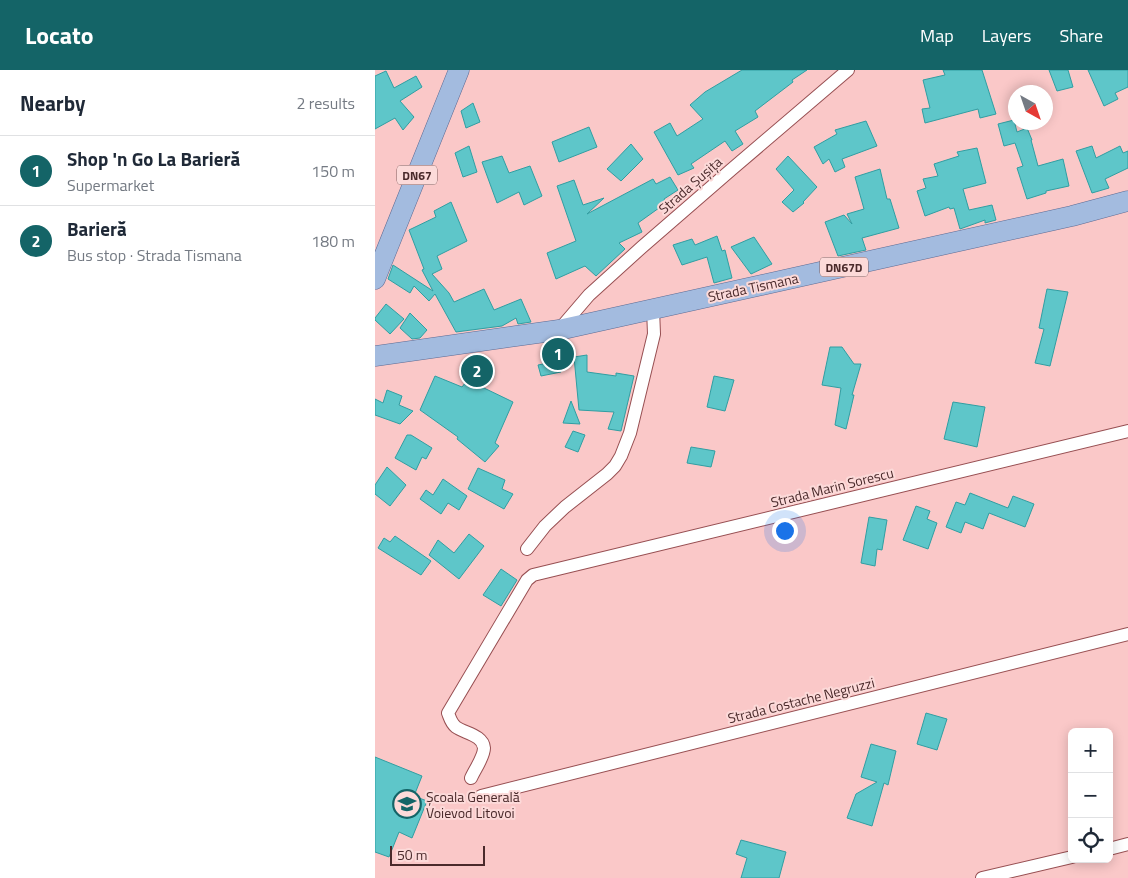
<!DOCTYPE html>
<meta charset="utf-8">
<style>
:root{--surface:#fff;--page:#f2f2f3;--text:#1f2937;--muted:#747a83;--line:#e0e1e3;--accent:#146467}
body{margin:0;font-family:"Titillium Web",sans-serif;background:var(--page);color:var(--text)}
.controls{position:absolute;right:15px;bottom:15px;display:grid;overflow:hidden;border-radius:8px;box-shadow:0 2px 12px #0003}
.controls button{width:45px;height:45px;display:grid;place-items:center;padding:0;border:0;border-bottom:1px solid var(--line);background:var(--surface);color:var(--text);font:25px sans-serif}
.compass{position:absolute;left:633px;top:15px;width:45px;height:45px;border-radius:50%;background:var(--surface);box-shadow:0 2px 12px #0003;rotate:140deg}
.scale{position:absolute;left:15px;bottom:12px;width:95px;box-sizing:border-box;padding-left:5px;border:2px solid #4a2a2b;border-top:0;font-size:14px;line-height:18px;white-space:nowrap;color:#4a2a2b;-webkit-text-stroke:4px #fcdad9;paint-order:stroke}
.you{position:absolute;left:409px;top:460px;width:18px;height:18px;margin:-12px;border:4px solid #fff;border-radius:50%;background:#1a73e8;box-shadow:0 0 0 8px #1a73e833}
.badge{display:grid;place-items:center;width:32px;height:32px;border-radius:50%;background:var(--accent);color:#fff;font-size:16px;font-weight:700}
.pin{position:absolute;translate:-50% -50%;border:2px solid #fff;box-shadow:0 1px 5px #0006}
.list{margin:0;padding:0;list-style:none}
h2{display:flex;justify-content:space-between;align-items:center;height:65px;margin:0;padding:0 20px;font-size:21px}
h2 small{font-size:16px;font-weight:400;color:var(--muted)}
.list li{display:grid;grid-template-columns:32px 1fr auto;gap:15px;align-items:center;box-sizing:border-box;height:70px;padding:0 20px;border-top:1px solid var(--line)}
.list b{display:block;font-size:19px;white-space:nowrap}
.list p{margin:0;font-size:16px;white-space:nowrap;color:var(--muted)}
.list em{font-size:16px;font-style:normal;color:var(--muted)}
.icon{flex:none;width:28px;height:28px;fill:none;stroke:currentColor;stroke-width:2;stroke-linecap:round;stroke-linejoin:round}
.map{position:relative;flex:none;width:753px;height:808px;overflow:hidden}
header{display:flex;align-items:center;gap:30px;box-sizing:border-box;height:70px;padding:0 25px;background:var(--accent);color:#fff}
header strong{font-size:24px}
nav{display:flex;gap:28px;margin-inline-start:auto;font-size:18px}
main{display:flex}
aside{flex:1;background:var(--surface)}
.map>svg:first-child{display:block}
.building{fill:#5ec6c9;stroke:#309ea2}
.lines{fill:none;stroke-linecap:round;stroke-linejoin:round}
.minor-casing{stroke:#974f52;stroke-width:14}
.primary-casing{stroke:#5c6a92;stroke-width:21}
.minor{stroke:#fff;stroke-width:12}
.primary{stroke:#a3bbdf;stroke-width:20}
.labels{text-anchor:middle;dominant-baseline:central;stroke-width:4;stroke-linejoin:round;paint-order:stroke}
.shield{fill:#fcdad9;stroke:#7f5f5f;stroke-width:1}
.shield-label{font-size:12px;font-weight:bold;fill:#4a2a2b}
.street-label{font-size:14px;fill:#4a2a2b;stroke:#fcdad9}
.poi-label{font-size:14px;fill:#4a2a2b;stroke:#fcdad9;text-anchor:start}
</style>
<header>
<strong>Locato</strong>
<nav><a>Map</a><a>Layers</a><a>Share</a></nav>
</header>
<main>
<aside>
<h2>Nearby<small>2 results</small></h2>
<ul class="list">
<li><span class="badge">1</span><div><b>Shop 'n Go La Barieră</b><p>Supermarket</p></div><em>150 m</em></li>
<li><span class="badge">2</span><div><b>Barieră</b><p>Bus stop · Strada Tismana</p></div><em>180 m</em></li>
</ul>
</aside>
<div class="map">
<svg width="753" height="808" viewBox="0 0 753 808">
<rect width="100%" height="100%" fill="#fac8c8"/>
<g class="building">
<polygon points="367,0 432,0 417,10 418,12 380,41 383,47 360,61 368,74 357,81 350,71 316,94 319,98 303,105 279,62 295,53 302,66 328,49 315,35 330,22"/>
<polygon points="568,0 607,0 621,44 605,48 603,39 550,53 547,39 555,38 548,10 570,5"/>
<polygon points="674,0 693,0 698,17 682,21"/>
<polygon points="713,0 753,0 753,17 740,23 743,29 729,36"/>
<polygon points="11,1 19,18 41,6 47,17 25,31 39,47 28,60 20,48 0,59 0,6"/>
<polygon points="98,33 105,52 91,58 86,41"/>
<polygon points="639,50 642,62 652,58 657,70 656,70 663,96 688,89 694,116 671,121 671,123 652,129 642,98 648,96 640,73 629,76 623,54"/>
<polygon points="491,51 502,76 467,89 470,97 460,102 454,89 448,94 439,77 462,64 460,60"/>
<polygon points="214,57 222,77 184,92 177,72"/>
<polygon points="256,74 268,89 246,111 232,99"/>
<polygon points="94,76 102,102 88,107 80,83"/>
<polygon points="717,76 721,88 745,76 748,83 753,81 753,98 730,109 734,118 717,123 701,81"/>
<polygon points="602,78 611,113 588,119 594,140 617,135 621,150 610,153 610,150 585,159 579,138 575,139 574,137 550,146 542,121 551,118 548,109 563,106 559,94 584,86 582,82"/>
<polygon points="127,86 134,103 155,96 167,126 149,135 144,122 122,133 107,92"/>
<polygon points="413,86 442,117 428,132 429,133 418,142 407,132 419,120 401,99"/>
<polygon points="505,99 512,129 515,129 524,158 487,168 491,180 463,186 450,152 469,145 477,154 472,144 489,139 480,107"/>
<polygon points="295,107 303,120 289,129 291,133 263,153 267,162 244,173 250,179 221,206 210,196 181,209 172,183 201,171 182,116 199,110 208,135 229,128 212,144 278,109 281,114"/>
<polygon points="76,132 92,171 62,186 67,199 57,204 74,223 79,232 109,219 119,240 146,229 156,252 143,254 141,248 127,256 81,262 60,224 54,231 39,216 35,223 13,209 18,195 58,221 47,200 49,199 34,160 61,147 59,141"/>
<polygon points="342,166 347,181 350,180 357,208 339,213 332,187 307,195 298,175 317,169 320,175"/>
<polygon points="379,167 397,194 376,204 356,177"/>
<polygon points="672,219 693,222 675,296 660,293 669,259 664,258"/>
<polygon points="11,234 29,249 15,264 0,250 0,248"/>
<polygon points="35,243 52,260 45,268 37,269 25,258"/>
<polygon points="455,277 467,277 479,294 486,294 477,325 479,325 471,359 460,355 466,318 447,315"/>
<polygon points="212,285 212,302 241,306 241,303 259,306 246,361 233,359 239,342 204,340 199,287"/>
<polygon points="183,291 186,302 166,306 163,295"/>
<polygon points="60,306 87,317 94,308 109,318 138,332 120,373 124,376 110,392 82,369 83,367 45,340"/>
<polygon points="339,306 359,310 350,341 332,337"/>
<polygon points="12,320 27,326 24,335 38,341 25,354 0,345 0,329 8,333"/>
<polygon points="196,331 205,354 188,353"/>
<polygon points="578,332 610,337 602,377 569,369"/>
<polygon points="198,361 210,365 203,382 190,377"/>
<polygon points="32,365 36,365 57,378 51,389 47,387 41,400 20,388"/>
<polygon points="316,377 340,381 336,397 312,393"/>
<polygon points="12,397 31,415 15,436 0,424 0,415"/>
<polygon points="103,398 130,410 127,419 138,424 129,439 93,419"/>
<polygon points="68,409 92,426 84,440 73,433 66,444 45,429 51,420 58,425"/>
<polygon points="595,423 633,438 638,426 659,434 650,457 614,443 608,459 590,452 586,463 571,457 581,432 590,435"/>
<polygon points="541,436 555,441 552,449 562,453 553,479 528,470"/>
<polygon points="494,447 512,450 507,480 502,479 500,496 486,493"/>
<polygon points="94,464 109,476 84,509 54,485 63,470 79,483"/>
<polygon points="20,466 56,491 46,505 3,478 9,468 15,472"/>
<polygon points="126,499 142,510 126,536 108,525"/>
<polygon points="551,643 572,649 562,680 542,674"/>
<polygon points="496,674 521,681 513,715 509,713 497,756 472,748 481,724 502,712 486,707"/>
<polygon points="0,687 47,706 39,726 52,731 37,768 24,762 14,787 0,782"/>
<polygon points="366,770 411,782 404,808 366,808 372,788 361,784"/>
</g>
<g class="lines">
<defs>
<g id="minor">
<polyline points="184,260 214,225 267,177 357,99 473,0"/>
<polyline points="152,479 170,456 190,437 232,404 240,396 246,386 255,363 279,264 278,239"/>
<path d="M96 708C100 699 109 687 109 678 108 665 89 663 81 657 76 653 75 648 73 643L152 510 158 505 753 361"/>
<polyline points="106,726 753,564"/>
<polyline points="734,779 753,774"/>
<polyline points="607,808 697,787"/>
</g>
<g id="primary">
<polyline points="0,209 84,0"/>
<polyline points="0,286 184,260 697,146 753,131"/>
</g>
</defs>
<use href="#minor" class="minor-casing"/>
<use href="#primary" class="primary-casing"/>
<use href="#minor" class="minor"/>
<use href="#primary" class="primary"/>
</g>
<defs>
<symbol id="school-ring" viewBox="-11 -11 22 22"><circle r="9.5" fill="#fcdad9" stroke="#146467" stroke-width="1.5"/><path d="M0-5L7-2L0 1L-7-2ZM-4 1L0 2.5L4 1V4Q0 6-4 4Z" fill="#146467"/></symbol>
</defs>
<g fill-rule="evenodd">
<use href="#school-ring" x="16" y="718" width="32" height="32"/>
</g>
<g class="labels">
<g class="shield">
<rect x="22" y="95.5" width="40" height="19" rx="4"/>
<rect x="445" y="187.5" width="48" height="19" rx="4"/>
</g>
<g class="shield-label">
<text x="42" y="105">DN67</text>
<text x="469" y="197">DN67D</text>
</g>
<g class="street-label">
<text transform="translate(315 115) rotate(-41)">Strada Șușița</text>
<text transform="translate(378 217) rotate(-12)">Strada Tismana</text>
<text transform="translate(457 417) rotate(-14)">Strada Marin Sorescu</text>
<text transform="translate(426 630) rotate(-14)">Strada Costache Negruzzi</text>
</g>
<g class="poi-label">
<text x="51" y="726">Școala Generală<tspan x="51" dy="16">Voievod Litovoi</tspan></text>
</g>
</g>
</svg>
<div class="controls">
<button>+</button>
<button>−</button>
<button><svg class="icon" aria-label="locate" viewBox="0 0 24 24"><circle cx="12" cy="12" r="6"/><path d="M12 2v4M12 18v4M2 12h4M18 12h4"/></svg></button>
</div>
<svg class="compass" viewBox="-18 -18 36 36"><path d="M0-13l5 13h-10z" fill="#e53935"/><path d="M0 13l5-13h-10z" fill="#747a83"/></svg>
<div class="scale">50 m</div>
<div class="you"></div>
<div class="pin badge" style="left:183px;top:284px">1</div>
<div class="pin badge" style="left:102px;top:301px">2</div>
</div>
</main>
